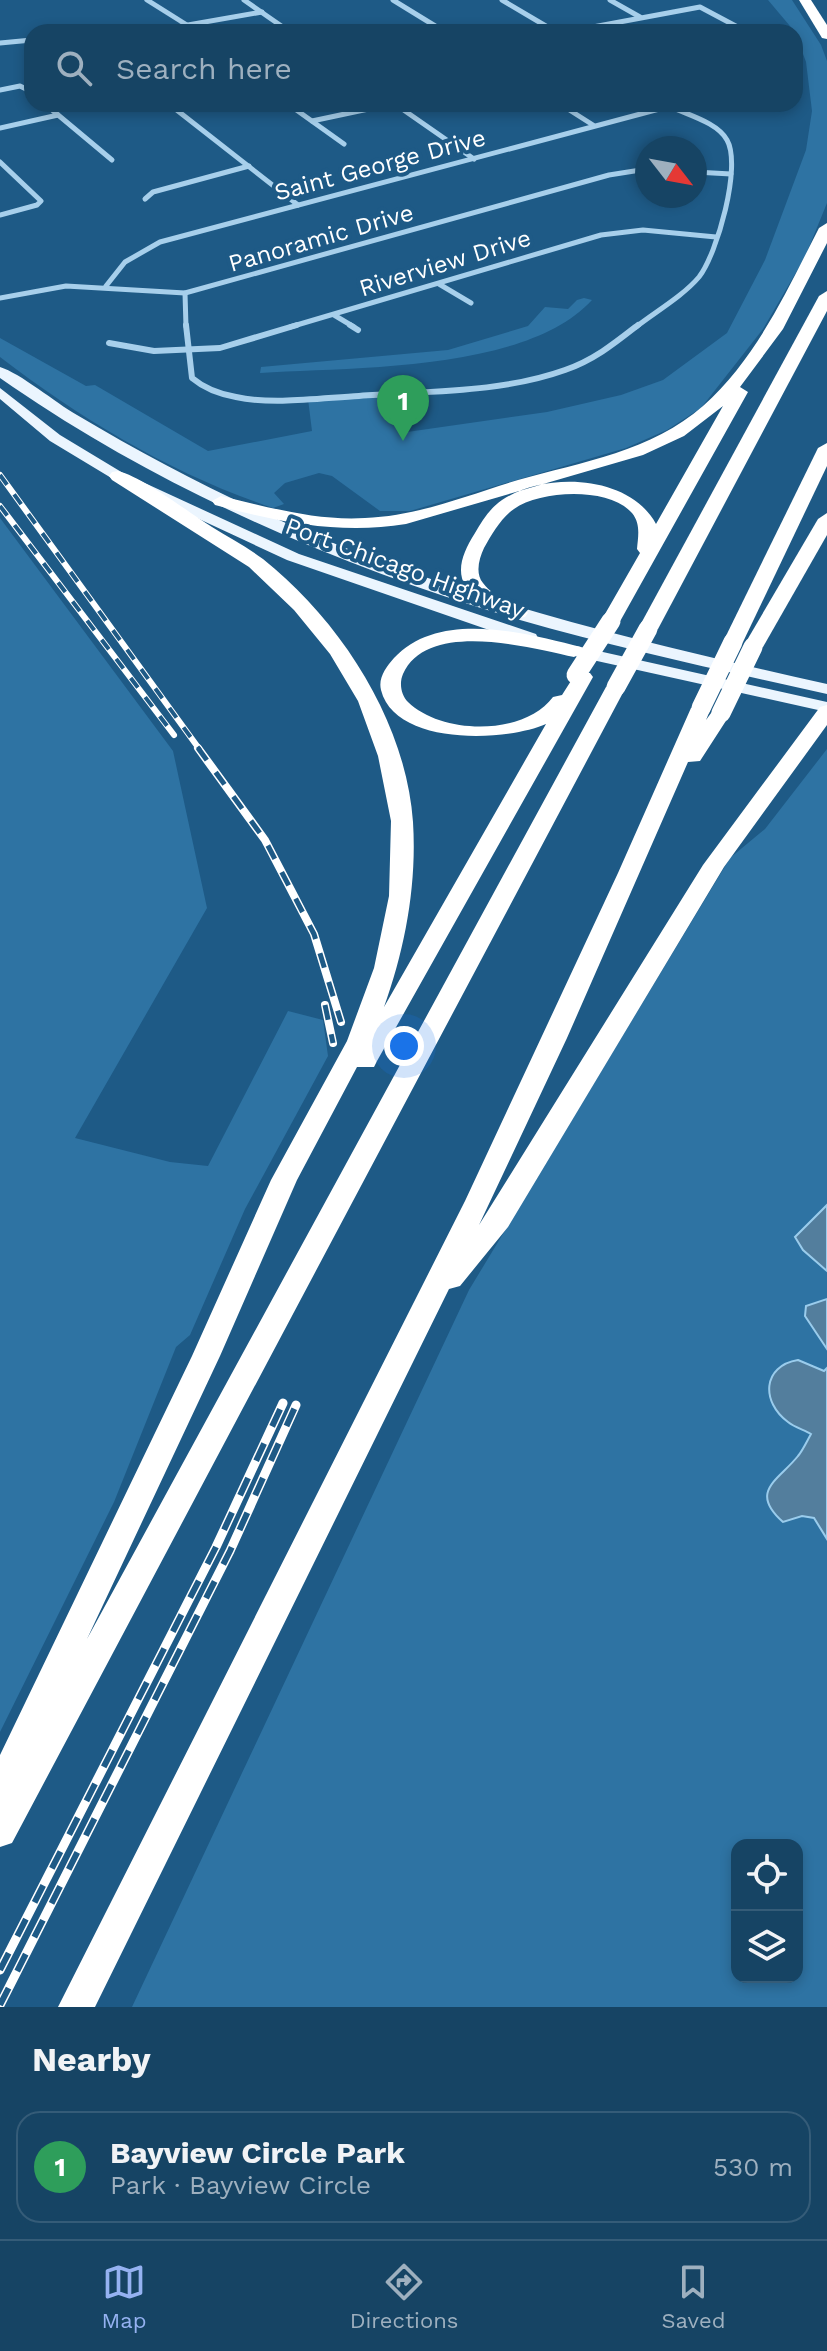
<!DOCTYPE html>
<meta charset="utf-8">
<style>
:root{--surface:#164464;--page:#1f4b6a;--text:#f1f3f6;--muted:#9eb0bf;--line:#355c78;--accent:#95b2f1}
body{margin:0;font-family:"Work Sans",sans-serif;background:var(--page);color:var(--text)}
.controls{position:absolute;right:24px;bottom:24px;display:grid;overflow:hidden;border-radius:16px;box-shadow:0 4px 12px #0003}
.controls button{width:72px;height:72px;display:grid;place-items:center;padding:0;border:0;border-bottom:2px solid var(--line);background:var(--surface);color:var(--text);font:40px sans-serif}
.compass{position:absolute;left:635px;top:136px;width:72px;height:72px;border-radius:50%;background:var(--surface);box-shadow:0 4px 12px #0003;rotate:121deg}
.you{position:absolute;left:404px;top:1046px;width:28px;height:28px;margin:-20px;border:6px solid #fff;border-radius:50%;background:#1a73e8;box-shadow:0 0 0 12px #1a73e833}
.badge{display:grid;place-items:center;width:52px;height:52px;border-radius:50%;background:var(--accent);color:#fff;font-size:26px;font-weight:700}
.pin{position:absolute;translate:-50% -66px;filter:drop-shadow(0 2px 4px #0008)}
.pin::after{content:'';position:absolute;top:42px;width:28px;height:24px;background:inherit;clip-path:polygon(0 0,100% 0,50% 100%)}
.list{margin:0;padding:0;list-style:none}
h2{display:flex;justify-content:space-between;align-items:center;height:104px;margin:0;padding:0 32px;font-size:34px}
h2 small{font-size:26px;font-weight:400;color:var(--muted)}
.list li{display:grid;grid-template-columns:52px 1fr auto;gap:24px;align-items:center;box-sizing:border-box;height:112px;margin:0 16px 16px;padding:0 16px;border:2px solid var(--line);border-radius:24px}
.list b{display:block;font-size:30px;white-space:nowrap}
.list p{margin:0;font-size:26px;white-space:nowrap;color:var(--muted)}
.list em{font-size:26px;font-style:normal;color:var(--muted)}
.icon{flex:none;width:44px;height:44px;fill:none;stroke:currentColor;stroke-width:2;stroke-linecap:round;stroke-linejoin:round}
.map{position:relative;flex:none;width:827px;height:2007px;overflow:hidden}
.search{position:absolute;background:var(--surface);box-shadow:0 4px 12px #0003;left:24px;right:24px;top:24px;height:88px;display:flex;align-items:center;gap:20px;box-sizing:border-box;padding:0 28px;border-radius:24px;color:var(--muted);font-size:30px}
.sheet{height:232px;background:var(--surface)}
nav{display:flex;justify-content:space-around;align-items:center;box-sizing:border-box;height:112px;border-top:2px solid var(--line);background:var(--surface);font-size:22px;color:var(--muted)}
nav a{display:grid;justify-items:center;gap:4px}
nav .on{color:var(--accent)}
.map>svg:first-child{display:block}
.green{fill:#2e73a3;fill-rule:evenodd}
.water{fill:#537e9d;stroke:#9accec;stroke-width:2}
.lines{fill:none;stroke-linecap:round;stroke-linejoin:round}
.minor-far1{stroke:#a7cfeb;stroke-width:5}
.minor{stroke:#a7cfeb;stroke-width:6}
.primary{fill:#ebf5fe;fill-rule:evenodd}
.motorway{fill:#fff;fill-rule:evenodd}
.rail-far2-casing{stroke:#fff;stroke-width:6}
.rail-far1-casing{stroke:#fff;stroke-width:8}
.rail-casing{stroke:#fff;stroke-width:9}
.rail-far2{stroke:#1e5a86;stroke-width:4;stroke-dasharray:12;stroke-linecap:butt}
.rail-far1{stroke:#1e5a86;stroke-width:5;stroke-dasharray:15;stroke-linecap:butt}
.rail{stroke:#1e5a86;stroke-width:6;stroke-dasharray:19;stroke-linecap:butt}
.motorway-bridge{stroke:#fff;stroke-width:19}
.labels{text-anchor:middle;dominant-baseline:central;stroke-width:8;stroke-linejoin:round;paint-order:stroke}
.far-street-label{font-size:24px;fill:#fff;stroke:#1e5a86}
</style>
<div class="map">
<svg width="827" height="2007" viewBox="0 0 827 2007">
<rect width="100%" height="100%" fill="#1e5a86"/>
<g class="green">
<path d="M768 0H792L821 45 827 61V203L805 257 763 329 701 408 667 430 626 448 410 511H380L332 476 319 473 285 483 274 493 284 504 273 508C174 475 82 420 0 357V338L86 386 95 385 208 451 312 431 308 399 413 393 407 432 547 412 621 395 663 380 727 333 765 260 806 150 812 111 806 62 795 32Z"/>
<path d="M584 298 592 300C526 372 353 367 260 373L261 367 448 350 528 326 545 307 568 309 577 300Z"/>
<polygon points="0,518 173,751 207,908 75,1138 170,1162 208,1166 288,1011 323,1020 328,1056 245,1209 190,1335 176,1347 114,1502 0,1732"/>
<path d="M827 749V2007H132L469 1290 730 858 765 829ZM737 1845H797V1977H737Z"/>
</g>
<g class="water">
<polygon points="827,1205 827,1271 803,1250 795,1237"/>
<polygon points="827,1299 827,1349 805,1316 806,1306"/>
<path d="M798 1360 824 1371 827 1368V1539L814 1518 802 1516 783 1522C748 1491 779 1480 798 1456 803 1450 807 1441 811 1434 804 1430 794 1427 788 1422 761 1402 762 1366 798 1360Z"/>
</g>
<g class="lines">
<g class="minor-far1">
<polyline points="147,0 198,32"/>
<polyline points="244,0 290,32"/>
<polyline points="393,0 445,32"/>
<polyline points="502,0 556,32"/>
<polyline points="610,0 640,17"/>
<polyline points="148,32 262,12"/>
<polyline points="566,32 700,7 747,32"/>
<polyline points="0,43 32,40"/>
<polyline points="0,90 20,86 32,92"/>
<polyline points="45,104 112,160"/>
<polyline points="169,104 298,205"/>
<polyline points="288,104 344,144"/>
<polyline points="395,104 474,159"/>
<polyline points="560,104 593,125"/>
<polyline points="312,121 392,104"/>
<polyline points="0,128 58,115"/>
<polyline points="0,162 41,201 37,205 0,215"/>
<polyline points="695,172 731,174"/>
<polyline points="145,199 153,192 249,166"/>
<polyline points="439,284 471,303"/>
<polyline points="106,286 125,262 160,242 678,104"/>
<polyline points="185,293 186,327"/>
<polyline points="0,298 66,286 185,293 609,175 647,169"/>
<polyline points="334,315 354,327"/>
<polyline points="290,327 601,235 643,230 716,237"/>
<path d="M636 327C655 312 683 296 699 277 717 254 742 166 727 140 717 122 687 115 669 106"/>
</g>
<g class="minor">
<path d="M186 325 192 378C205 389 219 394 236 397 272 405 322 398 359 396 427 391 501 393 565 370 594 360 615 343 638 325"/>
<polyline points="350,325 358,330"/>
<polyline points="109,343 154,351 220,348 297,325"/>
</g>
<g class="primary">
<path d="M0 367C20 373 56 403 77 415 136 450 197 483 259 511 441 595 632 640 827 684V694C724 671 621 649 520 620 343 568 165 491 13 387L0 378Z"/>
<polygon points="0,388 60,435 123,473 299,554 536,634 538,638 530,643 524,642 287,560 113,479 50,441 0,399"/>
<polygon points="576,646 827,702 827,712 570,655 568,651"/>
</g>
<g class="motorway">
<polygon points="799,0 811,0 827,25 827,39 822,38"/>
<path d="M827 223V243L783 329 740 387 748 392 618 625H604L601 621 640 553 637 549C638 537 641 524 632 513 609 487 541 490 514 509 501 518 492 534 484 548 479 559 475 573 483 583 492 596 511 602 525 609L528 613 525 617C510 621 492 609 480 601 452 582 459 558 475 533 482 521 490 508 502 500 546 471 630 475 656 524L723 406 684 436 643 455 406 524C340 535 279 522 215 505L212 501 221 496C268 507 316 521 365 518 418 516 468 495 518 480 582 462 652 451 703 406 757 358 787 290 819 228Z"/>
<polygon points="827,291 827,311 658,629 648,635 641,633 638,629 819,296"/>
<polygon points="827,443 827,466 743,642 740,646 726,646 723,642 818,448"/>
<path d="M118 471C143 477 188 512 212 527 228 537 247 547 263 559 341 621 406 722 413 822 417 885 405 949 384 1007L546 724C505 742 395 746 381 690 378 678 386 667 394 658 439 609 526 633 581 647L584 651 574 657C531 648 428 619 403 674 399 683 401 695 408 702 442 735 524 736 553 697L562 695 576 673H590L593 677 377 1061 374 1067H357L297 1180 220 1356 87 1639 606 687 616 681 626 687 12 1843 0 1847V1755L192 1356 271 1180 347 1041 374 968 389 896 391 821 378 756 358 701 330 654 294 610 249 567 112 480 109 476 112 472Z"/>
<polygon points="827,513 827,535 763,647 753,653 746,651 743,647 818,519"/>
<polygon points="701,702 711,708 706,720 714,709 721,707 731,713 700,761 688,762 567,1038 479,1225 703,865 820,707 827,705 827,725 724,867 508,1227 460,1286 449,1289 95,2007 58,2007 465,1201 618,873 691,708"/>
</g>
<defs>
<g id="rail-far2">
<polyline points="0,475 200,750"/>
<polyline points="0,506 174,735"/>
</g>
<g id="rail-far1">
<polyline points="198,748 265,840 314,934 341,1022"/>
<polyline points="325,1005 333,1043"/>
</g>
<g id="rail">
<polyline points="0,1970 216,1547 283,1403"/>
<polyline points="0,2005 230,1551 296,1405"/>
</g>
</defs>
<use href="#rail-far2" class="rail-far2-casing"/>
<use href="#rail-far1" class="rail-far1-casing"/>
<use href="#rail" class="rail-casing"/>
<use href="#rail-far2" class="rail-far2"/>
<use href="#rail-far1" class="rail-far1"/>
<use href="#rail" class="rail"/>
<g class="motorway-bridge">
<polyline points="576,675 611,621"/>
<polyline points="616,687 648,629"/>
<polyline points="701,708 733,642"/>
<polyline points="721,713 753,647"/>
</g>
</g>
<g class="labels">
<g class="far-street-label">
<text transform="translate(380 165) rotate(-15)">Saint George Drive</text>
<text transform="translate(321 238) rotate(-16)">Panoramic Drive</text>
<text transform="translate(445 263) rotate(-17)">Riverview Drive</text>
<text transform="translate(405 568) rotate(20)">Port Chicago Highway</text>
</g>
</g>
</svg>
<div class="controls">
<button><svg class="icon" aria-label="locate" viewBox="0 0 24 24"><circle cx="12" cy="12" r="6"/><path d="M12 2v4M12 18v4M2 12h4M18 12h4"/></svg></button>
<button><svg class="icon" aria-label="layers" viewBox="0 0 24 24"><path d="M12 4l9 5-9 5-9-5zM3 14l9 5 9-5"/></svg></button>
</div>
<svg class="compass" viewBox="-18 -18 36 36"><path d="M0-13l5 13h-10z" fill="#e53935"/><path d="M0 13l5-13h-10z" fill="#9eb0bf"/></svg>
<div class="you"></div>
<div class="pin badge" style="left:403px;top:441px;background:#2e9e5b">1</div>
<div class="search"><svg class="icon" aria-label="search" viewBox="0 0 24 24"><circle cx="10" cy="10" r="6"/><path d="M15 15l6 6"/></svg>Search here</div>
</div>
<section class="sheet">
<h2>Nearby<small></small></h2>
<ul class="list">
<li><span class="badge" style="background:#2e9e5b">1</span><div><b>Bayview Circle Park</b><p>Park · Bayview Circle</p></div><em>530 m</em></li>
</ul>
</section>
<nav>
<a class="on"><svg class="icon" aria-label="map" viewBox="0 0 24 24"><path d="M3 6l6-2 6 2 6-2v14l-6 2-6-2-6 2zM9 4v14M15 6v14"/></svg>Map</a>
<a><svg class="icon" aria-label="directions" viewBox="0 0 24 24"><path d="M12 3l9 9-9 9-9-9zM9 14v-3h6M13 9l2 2-2 2"/></svg>Directions</a>
<a><svg class="icon" aria-label="saved" viewBox="0 0 24 24"><path d="M7 4h10v16l-5-4-5 4z"/></svg>Saved</a>
</nav>
